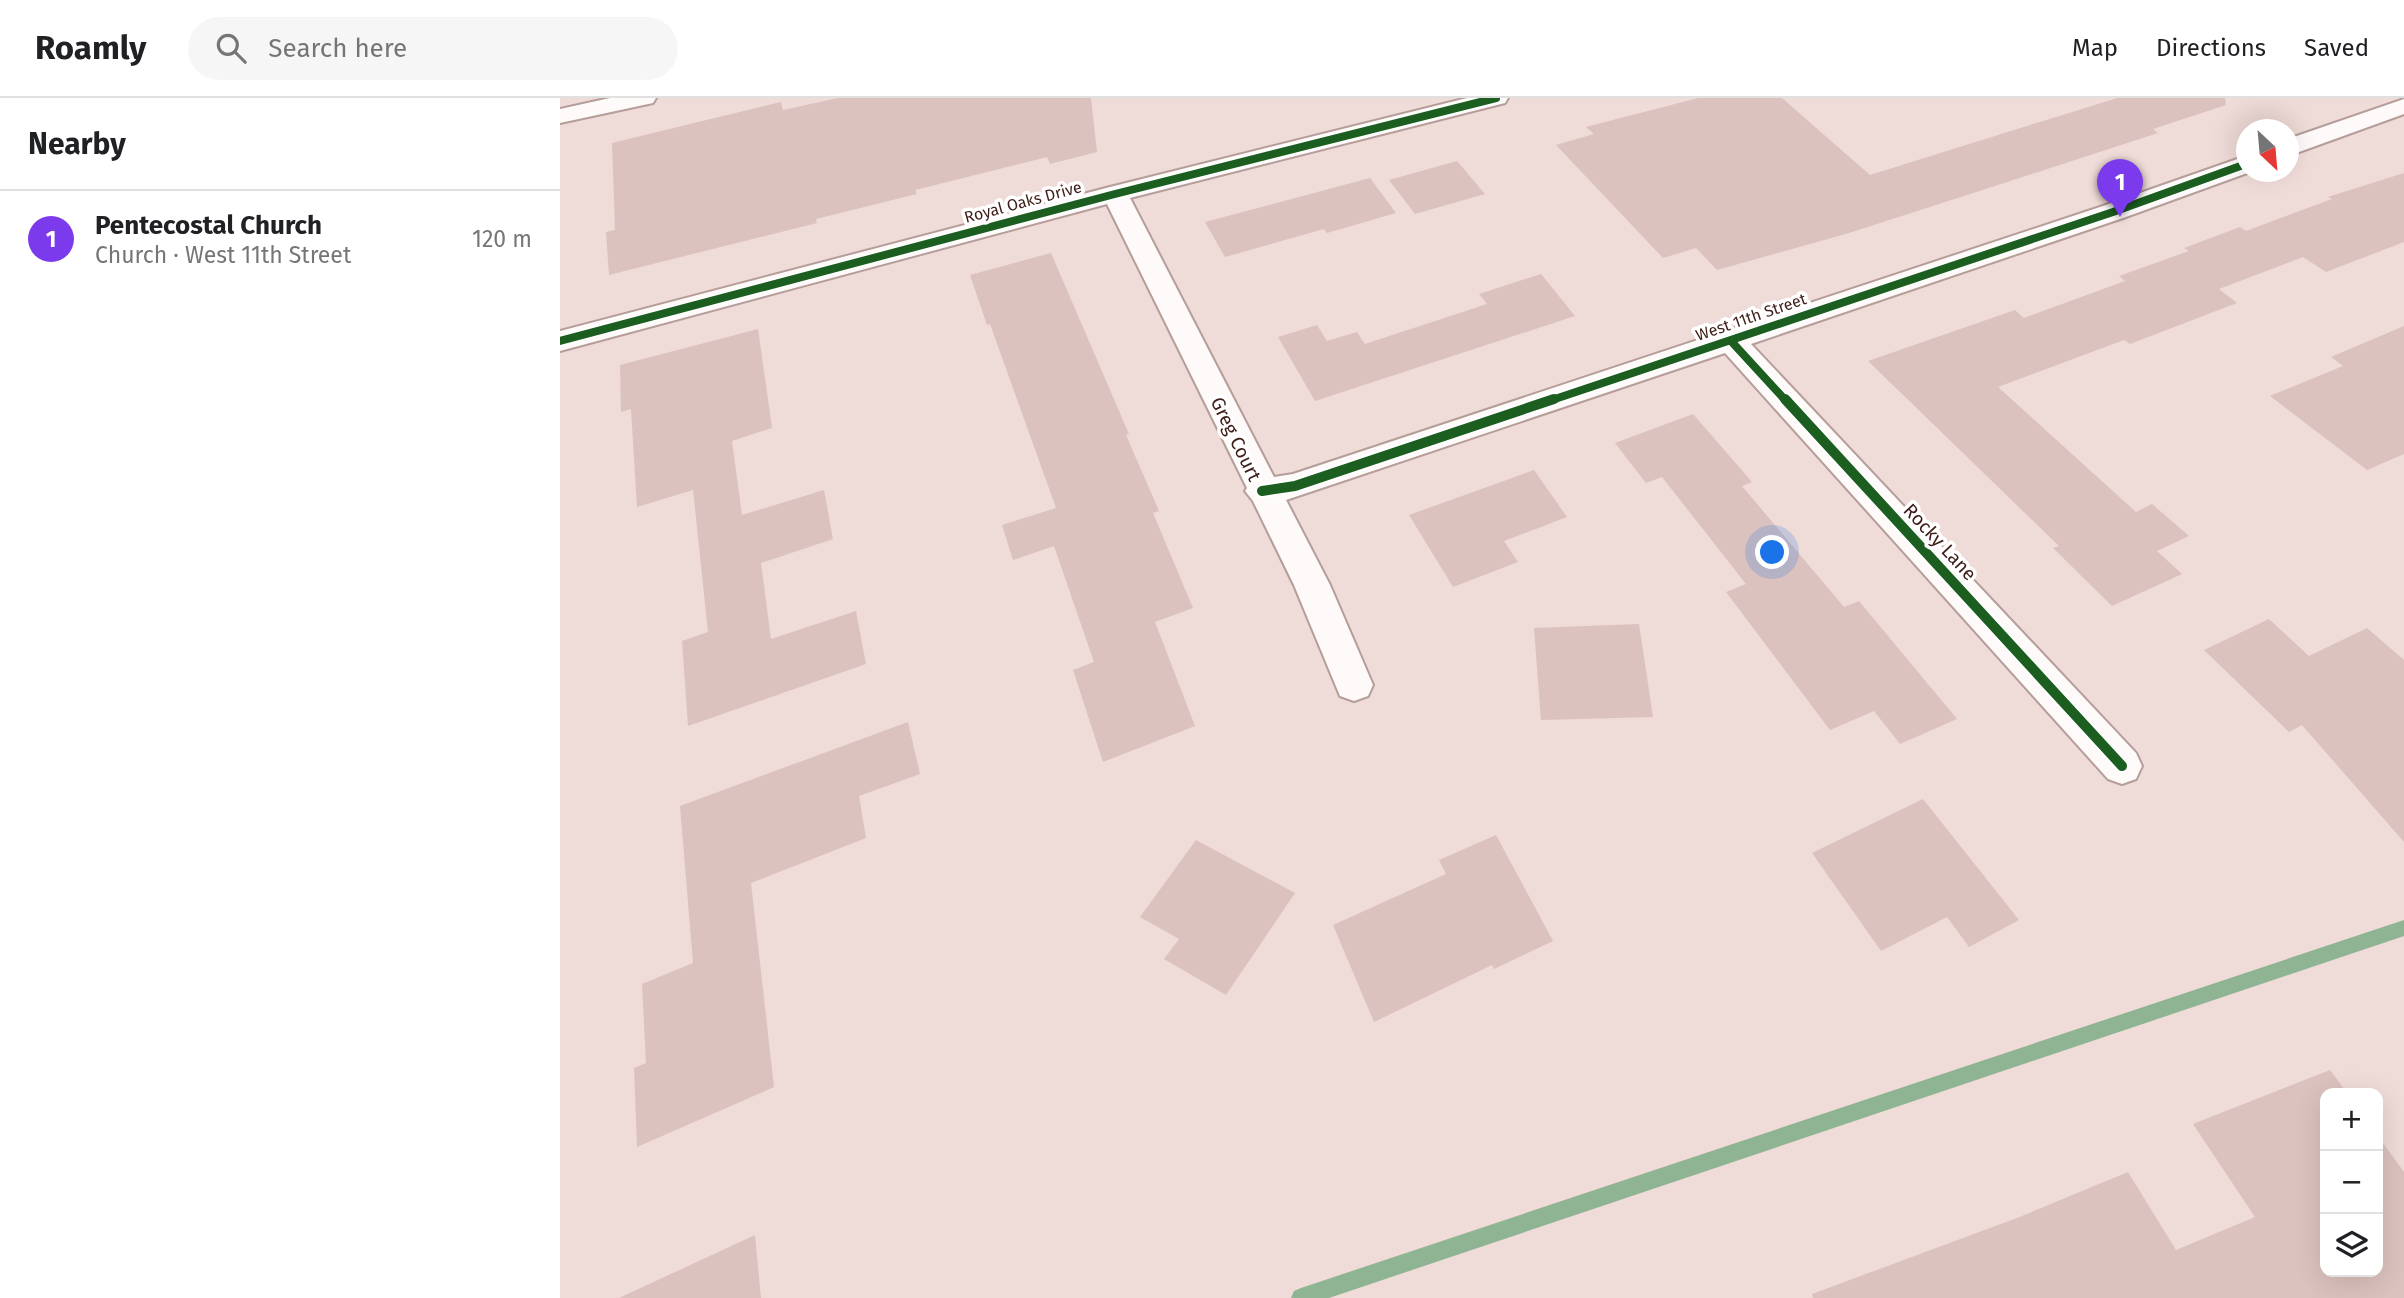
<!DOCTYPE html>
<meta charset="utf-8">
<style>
:root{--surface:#fff;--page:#f6f6f6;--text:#202124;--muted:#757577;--line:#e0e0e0;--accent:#7c3aed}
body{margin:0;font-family:"Fira Sans",sans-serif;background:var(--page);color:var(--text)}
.controls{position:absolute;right:21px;bottom:21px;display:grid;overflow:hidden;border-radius:14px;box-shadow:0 7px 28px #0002}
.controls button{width:63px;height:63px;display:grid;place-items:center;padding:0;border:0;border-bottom:2px solid var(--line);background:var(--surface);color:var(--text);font:35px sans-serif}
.compass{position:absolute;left:1676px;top:21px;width:63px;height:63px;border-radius:50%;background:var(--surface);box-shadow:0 7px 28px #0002;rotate:154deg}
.you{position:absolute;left:1213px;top:455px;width:24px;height:24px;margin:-18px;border:5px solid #fff;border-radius:50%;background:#1a73e8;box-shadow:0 0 0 10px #1a73e833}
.badge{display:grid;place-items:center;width:46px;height:46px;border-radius:50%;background:var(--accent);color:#fff;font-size:23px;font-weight:700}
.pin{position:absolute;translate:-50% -58px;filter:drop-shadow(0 2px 4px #0008)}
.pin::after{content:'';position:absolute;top:37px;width:24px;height:21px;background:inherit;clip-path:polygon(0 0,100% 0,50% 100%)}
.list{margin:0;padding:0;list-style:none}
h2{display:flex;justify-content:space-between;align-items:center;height:91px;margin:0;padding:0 28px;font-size:30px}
h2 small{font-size:23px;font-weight:400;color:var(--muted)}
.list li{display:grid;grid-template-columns:46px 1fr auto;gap:21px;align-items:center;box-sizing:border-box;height:98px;padding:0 28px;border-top:2px solid var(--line)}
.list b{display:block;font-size:26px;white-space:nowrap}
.list p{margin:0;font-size:23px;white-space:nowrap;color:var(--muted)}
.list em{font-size:23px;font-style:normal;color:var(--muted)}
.icon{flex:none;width:38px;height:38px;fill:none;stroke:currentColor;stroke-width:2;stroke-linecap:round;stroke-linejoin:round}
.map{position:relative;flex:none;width:1844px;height:1200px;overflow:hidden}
header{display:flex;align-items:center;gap:42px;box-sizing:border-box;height:98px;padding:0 35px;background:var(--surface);border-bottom:2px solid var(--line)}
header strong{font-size:33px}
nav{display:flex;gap:38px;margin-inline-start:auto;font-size:24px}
.search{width:490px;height:63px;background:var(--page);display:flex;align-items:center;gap:18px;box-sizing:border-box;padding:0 24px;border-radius:38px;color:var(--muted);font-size:26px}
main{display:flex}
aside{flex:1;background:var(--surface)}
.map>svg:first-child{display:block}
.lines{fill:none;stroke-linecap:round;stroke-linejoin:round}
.stream{fill:#8fb493;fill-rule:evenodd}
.building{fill:#dcc2be}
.minor-casing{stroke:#b59d99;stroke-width:4}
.minor{fill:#fdfaf9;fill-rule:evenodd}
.cycleway-far1-casing{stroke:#fff;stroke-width:11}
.cycleway-casing{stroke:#fff;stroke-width:14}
.cycleway-far1{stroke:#1b5e20;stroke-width:8}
.cycleway{stroke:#1b5e20;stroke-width:10}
.labels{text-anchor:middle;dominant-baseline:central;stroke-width:7;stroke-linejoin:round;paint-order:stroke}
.far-street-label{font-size:16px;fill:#3d1d17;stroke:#fff}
.street-label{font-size:19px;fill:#3d1d17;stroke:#fff}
</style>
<header>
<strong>Roamly</strong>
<div class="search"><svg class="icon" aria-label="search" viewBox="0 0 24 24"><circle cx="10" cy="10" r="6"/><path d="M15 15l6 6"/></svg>Search here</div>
<nav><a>Map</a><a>Directions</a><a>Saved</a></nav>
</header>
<main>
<aside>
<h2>Nearby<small></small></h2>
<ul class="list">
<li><span class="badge">1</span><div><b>Pentecostal Church</b><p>Church · West 11th Street</p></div><em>120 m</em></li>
</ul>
</aside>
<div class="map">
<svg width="1844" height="1200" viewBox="0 0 1844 1200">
<rect width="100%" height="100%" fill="#efdbd7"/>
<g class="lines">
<polygon class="stream" points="1844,822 1844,838 769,1200 731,1200 734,1193 741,1190"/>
</g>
<g class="building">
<polygon points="278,0 531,0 537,54 490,66 487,59 355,92 357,96 256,121 257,125 49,177 46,134 55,132 52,45 221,4 223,12"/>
<polygon points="1138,0 1222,0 1310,77 1557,0 1665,0 1666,7 1593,31 1598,35 1441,86 1289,135 1157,172 1136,150 1103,160 996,47 1034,36 1026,29"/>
<polygon points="897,63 925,96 855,116 829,82"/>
<polygon points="1844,75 1844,144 1766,174 1743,159 1659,191 1677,205 1570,246 1564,242 1438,289 1576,414 1592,406 1629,438 1597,453 1622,476 1552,508 1493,450 1499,448 1308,263 1455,212 1464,220 1565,183 1559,178 1629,153 1624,150 1680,129 1686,133 1772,101 1768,99"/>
<polygon points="810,80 836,115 767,135 764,131 665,159 645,124"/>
<polygon points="491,155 569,336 566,337 599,413 593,415 633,510 595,524 635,628 543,664 513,572 534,564 494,448 453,462 442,427 496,410 430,226 427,227 410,177"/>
<polygon points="981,176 1015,218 755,303 718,239 757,227 767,243 797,234 805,246 927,206 919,196"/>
<polygon points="1844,228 1844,356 1807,372 1710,298 1783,268 1771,259"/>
<polygon points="198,231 212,330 172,343 182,417 264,392 273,441 201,465 211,541 296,513 306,566 128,628 122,543 148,534 133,392 77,409 71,311 61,314 60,267"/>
<polygon points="1133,316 1192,384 1182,388 1284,509 1299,503 1397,621 1340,646 1314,613 1270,632 1166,494 1186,486 1102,379 1086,385 1055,345"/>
<polygon points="974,372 1007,419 944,443 958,464 893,489 849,417"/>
<polygon points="1709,521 1749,558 1807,530 1844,562 1844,744 1742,627 1729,634 1644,552"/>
<polygon points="1079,526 1093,619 981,622 974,530"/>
<polygon points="348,624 360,676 299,698 306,740 191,785 214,989 77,1049 74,970 86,965 82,886 133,865 120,708"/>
<polygon points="1363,701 1459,822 1409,849 1387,819 1321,853 1252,755"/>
<polygon points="936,737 993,843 934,871 932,867 814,924 773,827 886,776 879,762"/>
<polygon points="636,742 735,795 666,897 604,861 619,841 580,819"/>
<polygon points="1770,972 1787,995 1765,995 1765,1174 1818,1174 1818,1038 1844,1074 1844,1200 1253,1200 1252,1196 1457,1120 1568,1074 1616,1152 1695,1119 1633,1026"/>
<polygon points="195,1137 201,1200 59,1200"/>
</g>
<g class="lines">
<defs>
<g id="minor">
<polygon points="50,0 96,0 93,5 0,25 0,11"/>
<polygon points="907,0 948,0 945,5 570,100 714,379 733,376 1543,108 1686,58 1686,74 1690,74 1563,120 1191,246 1576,655 1582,668 1576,681 1562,686 1548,681 1165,255 726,402 770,487 813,587 808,598 794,603 780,598 734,487 693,403 685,393 687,390 547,106 0,253 0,233 546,90"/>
<polygon points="1844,1 1844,16 1728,58 1728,41"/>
</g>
</defs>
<use href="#minor" class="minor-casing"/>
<use href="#minor" class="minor"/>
<defs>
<g id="cycleway-far1">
<polyline points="0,243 555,96 936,0"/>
<polyline points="1171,243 1226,303"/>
<polyline points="989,303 1553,114 1686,66"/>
</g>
<g id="cycleway">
<polyline points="1225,301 1562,668"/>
<polyline points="702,393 735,388 994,301"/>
</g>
</defs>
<use href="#cycleway-far1" class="cycleway-far1-casing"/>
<use href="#cycleway" class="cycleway-casing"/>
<use href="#cycleway-far1" class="cycleway-far1"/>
<use href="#cycleway" class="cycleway"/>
</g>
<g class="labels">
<g class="far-street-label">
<text transform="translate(463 104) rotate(-15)">Royal Oaks Drive</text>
<text transform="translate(1191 219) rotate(-19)">West 11th Street</text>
</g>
<g class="street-label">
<text transform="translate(676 341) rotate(64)">Greg Court</text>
<text transform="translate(1380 444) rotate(47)">Rocky Lane</text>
</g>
</g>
</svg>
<div class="controls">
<button>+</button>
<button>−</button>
<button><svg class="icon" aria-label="layers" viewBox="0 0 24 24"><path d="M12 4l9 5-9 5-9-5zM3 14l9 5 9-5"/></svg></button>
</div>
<svg class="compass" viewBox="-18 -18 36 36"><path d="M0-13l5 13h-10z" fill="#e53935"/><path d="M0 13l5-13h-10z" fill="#757577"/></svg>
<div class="you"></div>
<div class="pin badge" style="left:1560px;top:119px">1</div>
</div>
</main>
